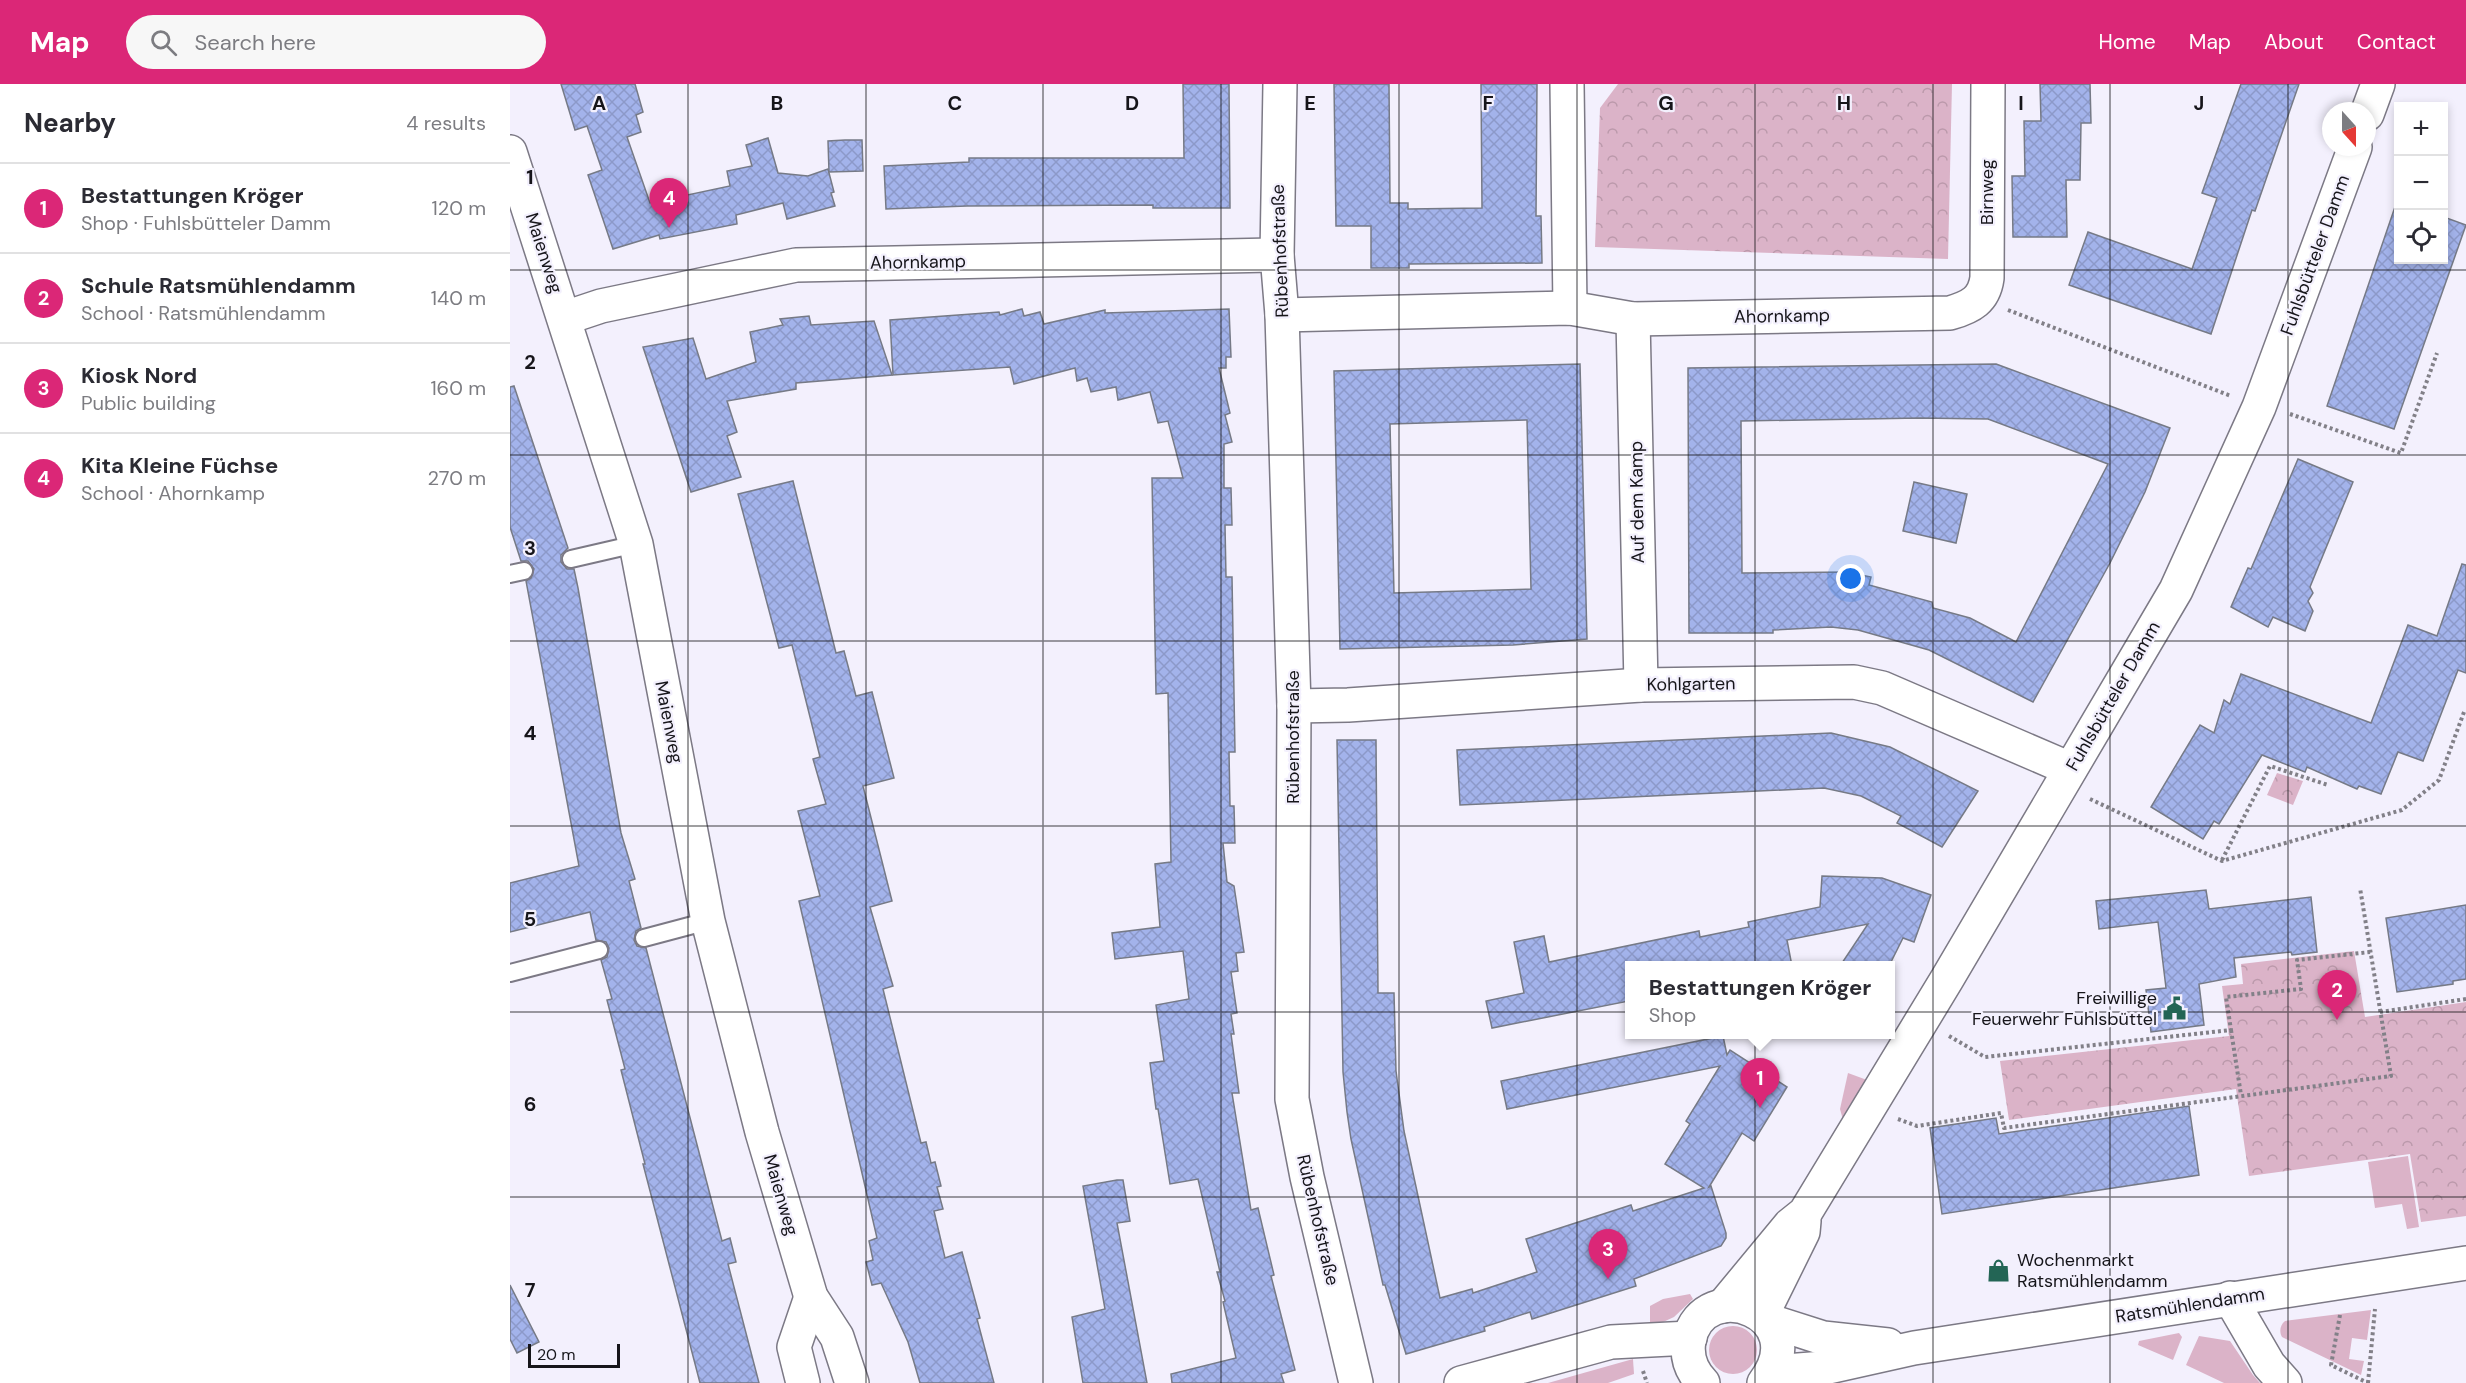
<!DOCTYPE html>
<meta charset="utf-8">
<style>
:root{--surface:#fff;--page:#f7f7f7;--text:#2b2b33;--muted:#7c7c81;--line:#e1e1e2;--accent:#db2777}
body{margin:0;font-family:"DM Sans",sans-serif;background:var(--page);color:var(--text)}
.controls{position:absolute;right:18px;top:18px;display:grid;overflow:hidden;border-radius:0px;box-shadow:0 3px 9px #0003}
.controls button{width:54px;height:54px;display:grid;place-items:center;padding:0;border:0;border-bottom:2px solid var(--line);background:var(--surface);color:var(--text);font:30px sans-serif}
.compass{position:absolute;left:1812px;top:18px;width:54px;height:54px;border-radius:50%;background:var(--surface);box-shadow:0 3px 9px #0003;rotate:159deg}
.scale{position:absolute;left:18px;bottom:15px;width:92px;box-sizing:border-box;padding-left:6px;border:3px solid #16151a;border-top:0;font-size:16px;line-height:21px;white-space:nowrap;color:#16151a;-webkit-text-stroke:4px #f3f0fd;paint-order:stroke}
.you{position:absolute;left:1341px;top:495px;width:21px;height:21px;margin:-15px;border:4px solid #fff;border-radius:50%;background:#1a73e8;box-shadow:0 0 0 9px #1a73e833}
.badge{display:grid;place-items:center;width:39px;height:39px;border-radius:50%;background:var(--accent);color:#fff;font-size:20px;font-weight:700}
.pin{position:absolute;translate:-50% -50px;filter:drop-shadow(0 2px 3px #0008)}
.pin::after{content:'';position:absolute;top:32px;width:21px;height:18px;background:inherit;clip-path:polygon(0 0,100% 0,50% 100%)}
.popup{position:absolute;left:1115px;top:877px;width:270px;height:78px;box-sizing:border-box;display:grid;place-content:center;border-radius:0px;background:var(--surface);filter:drop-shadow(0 2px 4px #0005);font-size:20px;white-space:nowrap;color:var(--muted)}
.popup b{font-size:22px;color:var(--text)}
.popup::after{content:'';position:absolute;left:50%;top:100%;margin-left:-12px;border:12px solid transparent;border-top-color:var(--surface)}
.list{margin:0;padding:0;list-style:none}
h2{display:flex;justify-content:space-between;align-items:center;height:78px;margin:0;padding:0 24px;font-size:26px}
h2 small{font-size:20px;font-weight:400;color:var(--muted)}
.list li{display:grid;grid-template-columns:39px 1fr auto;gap:18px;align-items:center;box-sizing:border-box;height:90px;padding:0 24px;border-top:2px solid var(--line)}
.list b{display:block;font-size:22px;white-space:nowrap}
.list p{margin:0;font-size:20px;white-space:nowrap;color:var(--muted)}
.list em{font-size:20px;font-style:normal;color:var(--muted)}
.icon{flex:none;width:33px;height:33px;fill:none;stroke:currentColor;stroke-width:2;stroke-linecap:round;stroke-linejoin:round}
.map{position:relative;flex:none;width:1956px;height:1299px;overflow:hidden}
header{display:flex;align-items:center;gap:36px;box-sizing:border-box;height:84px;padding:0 30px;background:var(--accent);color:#fff}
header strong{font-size:28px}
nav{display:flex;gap:33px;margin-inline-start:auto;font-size:21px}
.search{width:420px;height:54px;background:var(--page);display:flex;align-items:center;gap:15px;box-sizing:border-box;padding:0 21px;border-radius:33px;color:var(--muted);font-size:22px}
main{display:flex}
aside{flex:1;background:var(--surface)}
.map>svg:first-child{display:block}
.grass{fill:#dbb3c8}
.park{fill:url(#park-crowns)}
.building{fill:url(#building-cross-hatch);stroke:#767a86;stroke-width:1.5;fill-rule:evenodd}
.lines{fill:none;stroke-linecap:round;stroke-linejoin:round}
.service-casing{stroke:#7c7985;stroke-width:20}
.minor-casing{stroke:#7c7985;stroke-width:36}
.tertiary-casing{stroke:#7c7985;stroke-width:36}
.path{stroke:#828088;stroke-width:4;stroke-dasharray:3 3;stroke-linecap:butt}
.service{stroke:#fff;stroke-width:16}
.minor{stroke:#fff;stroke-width:33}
.tertiary{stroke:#fff;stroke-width:33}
.grid{fill:none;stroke:#16151a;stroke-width:1.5;stroke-opacity:0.55}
.labels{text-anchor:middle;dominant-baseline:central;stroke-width:4.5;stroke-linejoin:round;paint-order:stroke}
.street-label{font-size:18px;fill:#16151a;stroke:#f3f0fd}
.poi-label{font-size:18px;fill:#16151a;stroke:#f3f0fd;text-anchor:end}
.grid-label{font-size:20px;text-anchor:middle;font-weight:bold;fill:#16151a;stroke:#f3f0fd;stroke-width:4.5;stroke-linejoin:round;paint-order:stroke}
</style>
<header>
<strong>Map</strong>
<div class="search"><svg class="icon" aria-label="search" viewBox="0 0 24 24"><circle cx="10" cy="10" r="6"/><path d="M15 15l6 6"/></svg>Search here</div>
<nav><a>Home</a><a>Map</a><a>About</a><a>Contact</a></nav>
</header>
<main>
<aside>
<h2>Nearby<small>4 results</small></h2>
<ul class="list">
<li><span class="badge">1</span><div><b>Bestattungen Kröger</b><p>Shop · Fuhlsbütteler Damm</p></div><em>120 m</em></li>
<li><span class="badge">2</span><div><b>Schule Ratsmühlendamm</b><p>School · Ratsmühlendamm</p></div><em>140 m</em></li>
<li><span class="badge">3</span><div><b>Kiosk Nord</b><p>Public building</p></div><em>160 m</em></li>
<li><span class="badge">4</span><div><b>Kita Kleine Füchse</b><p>School · Ahornkamp</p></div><em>270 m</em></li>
</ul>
</aside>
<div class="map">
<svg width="1956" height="1299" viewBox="0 0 1956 1299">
<defs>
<pattern id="park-crowns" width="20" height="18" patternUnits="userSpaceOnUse" patternTransform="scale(1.5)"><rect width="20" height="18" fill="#dbb3c8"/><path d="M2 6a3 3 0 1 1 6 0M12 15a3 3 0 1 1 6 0" fill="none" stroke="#bb99ab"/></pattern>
<pattern id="building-cross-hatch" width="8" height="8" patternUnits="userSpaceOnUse" patternTransform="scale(1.5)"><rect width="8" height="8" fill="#a3b3eb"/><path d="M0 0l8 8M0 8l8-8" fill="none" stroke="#8c99c9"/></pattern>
</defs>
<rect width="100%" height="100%" fill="#f3f0fd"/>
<g class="grass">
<polygon points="1338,989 1357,996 1333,1036 1330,1025"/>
<polygon points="1898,1072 1909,1143 1897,1145 1892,1120 1865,1124 1858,1078"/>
<polygon points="1180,1210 1183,1215 1164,1233 1140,1244 1140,1222 1153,1215"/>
<path d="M1861 1226 1857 1256 1842 1254 1839 1275 1854 1277 1851 1291 1772 1253C1769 1248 1770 1241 1775 1237Z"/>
<circle cx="1223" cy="1266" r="24"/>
<polygon points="1669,1249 1672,1253 1663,1276 1628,1261 1629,1257"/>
<polygon points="1689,1252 1720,1257 1743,1291 1750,1299 1714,1299 1676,1281"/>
<polygon points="1123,1275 1124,1290 1098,1299 1038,1299"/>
</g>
<g class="park">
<polygon points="1108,0 1442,0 1438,175 1085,163 1090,24"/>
<polygon points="1767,689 1793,697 1783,721 1757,711"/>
<polygon points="1844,867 1855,933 1956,918 1956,1132 1911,1138 1900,1070 1739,1092 1726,1005 1499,1036 1490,977 1719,952 1712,902 1733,900 1731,880"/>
</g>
<g class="building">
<polygon points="51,0 125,0 133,28 126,31 131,48 117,53 140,119 220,102 217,87 242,82 236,61 258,54 268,89 298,92 318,85 324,108 321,109 325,122 277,135 273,119 226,131 227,140 150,155 149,151 103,165 78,91 92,86 77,42 65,46"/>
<polygon points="673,0 719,0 720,124 643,124 643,121 457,122 376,125 374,82 459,78 459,74 674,74"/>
<polygon points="824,0 879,0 880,119 898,119 898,125 972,124 971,0 1027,0 1026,132 1031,132 1032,179 899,180 899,184 861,184 861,142 826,142"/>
<polygon points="1530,0 1580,0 1581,39 1571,39 1570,96 1556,96 1557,153 1503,153 1502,92 1515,92 1514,37 1531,37"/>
<polygon points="1731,0 1789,0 1745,127 1742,126 1701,250 1559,201 1578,148 1682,185 1707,114 1692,109"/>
<polygon points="335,56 352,56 353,87 319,88 318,57"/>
<polygon points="1887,117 1888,176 1934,176 1934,133 1956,141 1884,345 1817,322"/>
<polygon points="512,225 514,232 530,228 534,240 595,226 595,229 719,225 721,273 716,273 716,284 709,284 720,329 715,331 722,358 714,360 714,404 721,404 722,441 715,441 716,493 722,493 725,668 719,668 720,722 724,722 725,759 713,759 717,798 724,802 734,868 726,869 728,887 721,888 727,929 721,930 724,950 721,950 729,1009 722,1009 741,1126 748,1124 764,1191 761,1192 785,1286 771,1290 774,1299 662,1299 661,1290 726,1274 713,1218 715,1217 707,1188 710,1188 688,1095 660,1100 648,1025 646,1025 640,979 654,977 646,921 679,915 673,867 605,875 602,849 650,843 645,780 661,778 658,609 646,610 642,394 673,394 658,337 648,339 640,308 608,316 606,303 581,308 577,294 567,297 565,284 504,300 500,283 383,291 380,236 489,228 490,231"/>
<polygon points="299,232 301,241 364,237 382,291 286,299 286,305 217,317 227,348 217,352 231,393 181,408 133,263 183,254 196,295 246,278 240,248 273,241 270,235"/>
<path d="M1070 280 1077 555 1003 561 830 565 824 287ZM1017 336 1021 505 884 509 880 340Z"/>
<path d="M1486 280 1660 344 1635 408 1600 479 1523 618 1419 566 1348 546 1321 543 1263 546V549H1179L1178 284ZM1410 334 1478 335 1598 380 1506 558 1460 534 1423 524 1422 518 1359 501 1361 493 1337 488 1232 489 1231 337Z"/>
<polygon points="4,302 58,464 51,471 51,478 57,485 64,485 68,504 111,749 125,795 119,797 131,844 126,847 124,856 127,862 136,864 212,1157 220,1154 226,1178 218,1180 249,1299 190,1299 133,1080 135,1080 111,986 115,985 97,916 102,915 91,876 97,873 99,864 96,858 86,856 80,828 0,848 0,799 69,782 16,497 21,494 24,485 18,477 11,477 0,443 0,303"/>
<polygon points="1788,375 1843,398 1800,503 1803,509 1798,517 1803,527 1795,547 1763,533 1758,543 1721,523 1738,484 1741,485"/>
<polygon points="283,397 326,569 334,567 346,612 362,608 384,694 353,702 382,817 360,823 383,902 373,905 411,1059 416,1058 421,1079 425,1078 431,1102 427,1103 433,1125 424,1127 435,1174 452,1168 470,1234 467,1235 484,1299 410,1299 398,1258 371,1199 362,1201 356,1178 363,1176 359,1157 367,1154 289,817 310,812 288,727 316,720 303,675 310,673 282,561 269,564 228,410"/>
<polygon points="1404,398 1457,410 1446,459 1393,447"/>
<polygon points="1952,480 1956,481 1956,589 1948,586 1913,677 1888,668 1871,710 1849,702 1847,705 1797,683 1795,688 1752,671 1709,740 1704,737 1693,755 1641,723 1690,641 1704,649 1714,616 1720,620 1731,590 1861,639 1898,541 1927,552"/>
<polygon points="1321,649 1380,663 1468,707 1432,763 1387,739 1391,732 1351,712 1314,704 950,721 947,666"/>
<polygon points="827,656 866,656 868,909 884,909 886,987 894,1047 930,1214 962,1205 963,1209 1027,1188 1016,1155 1121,1121 1123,1127 1194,1104 1155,1080 1180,1040 1176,1037 1210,982 997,1025 991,997 1213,952 1217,971 1220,966 1277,1003 1244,1057 1232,1049 1199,1103 1201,1102 1216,1149 1216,1154 1211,1162 1124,1195 1126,1202 1022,1235 1020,1228 974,1243 975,1247 896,1270 875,1201 873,1201 841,1055 837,1028 833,988"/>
<polygon points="1312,792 1372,794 1421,811 1404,858 1393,854 1379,882 1330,882 1358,840 1277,856 1282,882 1119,882 1119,917 982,944 976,917 1014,909 1004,858 1034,852 1039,878 1189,847 1190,853 1239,843 1238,838 1310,823"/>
<polygon points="1696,806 1699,825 1801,813 1807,868 1782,871 1781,868 1724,874 1726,893 1689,900 1694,941 1641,948 1636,906 1656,904 1648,838 1589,845 1586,817"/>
<polygon points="1956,821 1956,895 1943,897 1943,900 1887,908 1876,834"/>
<polygon points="1679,1022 1689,1091 1432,1130 1420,1044 1486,1034 1489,1050"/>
<polygon points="607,1096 613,1096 620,1137 607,1139 637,1299 573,1299 562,1233 595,1225 573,1102"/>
<polygon points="0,1201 29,1258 7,1269 0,1255"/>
</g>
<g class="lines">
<defs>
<g id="service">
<polyline points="61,475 126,460"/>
<polyline points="0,490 14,487"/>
<polyline points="134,854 198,837"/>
<polyline points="0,889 89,866"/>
</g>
<g id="minor">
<polyline points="770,0 767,171 772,231 784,622 782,1015 797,1093 846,1299"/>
<polyline points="1057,0 1060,224"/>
<path d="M772 231 1060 224 1123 235 1440 229C1461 223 1474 216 1477 194L1478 0"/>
<polyline points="55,234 91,222 286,181 767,171"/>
<polyline points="1123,235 1131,601"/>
<polyline points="784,622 838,621 1131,601 1344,598 1372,604 1560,685"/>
<polyline points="1720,1214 1759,1281 1775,1299"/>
<polyline points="1257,1236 1313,1254 1378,1261"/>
<polyline points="1263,1288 1314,1284 1404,1264 1956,1179"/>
</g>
<g id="tertiary">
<polyline points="1857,30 1868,0"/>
<polyline points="0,68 126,460 198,837 252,1048 301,1213 327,1253 342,1299"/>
<polyline points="1213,1222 1280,1141 1295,1129 1437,895 1666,506 1749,323 1845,63"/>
<polyline points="1252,1231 1293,1148 1294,1137"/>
<polyline points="293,1299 284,1263 301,1213"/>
<polyline points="951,1299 1101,1258 1180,1254"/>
<path d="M1193 1299C1181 1287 1176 1273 1179 1256 1194 1188 1306 1230 1254 1299"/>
</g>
</defs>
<use href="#service" class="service-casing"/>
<use href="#minor" class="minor-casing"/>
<use href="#tertiary" class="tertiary-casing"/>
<g class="path">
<polyline points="1498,226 1721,312"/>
<polyline points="1780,330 1891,369 1927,269"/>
<polyline points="1580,715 1712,777 1892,726 1929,696 1954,628 1956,628"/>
<polyline points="1712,776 1760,682 1818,701"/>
<polyline points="1870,928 1956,915"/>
<polyline points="1721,946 1731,1011"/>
<polyline points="1439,952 1475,973 1721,946 1716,913 1791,905 1787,876 1860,868"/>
<polyline points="1388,1035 1407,1042 1491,1029 1494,1044 1881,992 1850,804"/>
<polyline points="1830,1231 1821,1281 1858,1299"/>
<polyline points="1133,1287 1137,1299"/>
<polyline points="1858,1299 1865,1225"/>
</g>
<use href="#service" class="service"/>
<use href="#minor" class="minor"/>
<use href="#tertiary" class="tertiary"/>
</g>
<path class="grid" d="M178 0V1299M356 0V1299M533 0V1299M711 0V1299M889 0V1299M1067 0V1299M1245 0V1299M1423 0V1299M1600 0V1299M1778 0V1299M0 186H1956M0 371H1956M0 557H1956M0 742H1956M0 928H1956M0 1113H1956"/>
<defs>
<symbol id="civic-bare" viewBox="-9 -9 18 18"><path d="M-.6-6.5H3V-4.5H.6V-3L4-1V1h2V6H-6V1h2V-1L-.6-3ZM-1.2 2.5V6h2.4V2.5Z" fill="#236555" stroke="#f3f0fd" stroke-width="2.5" paint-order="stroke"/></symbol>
<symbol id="shop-bare" viewBox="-9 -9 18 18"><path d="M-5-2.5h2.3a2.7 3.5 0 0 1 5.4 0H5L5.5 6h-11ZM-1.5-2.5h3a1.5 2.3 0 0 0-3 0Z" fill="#236555" stroke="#f3f0fd" stroke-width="2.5" paint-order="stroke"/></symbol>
</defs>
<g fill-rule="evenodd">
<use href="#civic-bare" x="1648" y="908" width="33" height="33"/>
<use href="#shop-bare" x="1472" y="1170" width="33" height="33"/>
</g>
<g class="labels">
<g class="street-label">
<text transform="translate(1477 108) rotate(-90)">Birnweg</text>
<text transform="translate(770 167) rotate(-92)">Rübenhofstraße</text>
<text transform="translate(34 169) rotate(72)">Maienweg</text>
<text transform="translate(1805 171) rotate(-70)">Fuhlsbütteler Damm</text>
<text transform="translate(408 178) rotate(-1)">Ahornkamp</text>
<text transform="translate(1272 232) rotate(-1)">Ahornkamp</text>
<text transform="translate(1127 418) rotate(-91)">Auf dem Kamp</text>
<text transform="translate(1181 600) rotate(-1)">Kohlgarten</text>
<text transform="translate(1603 612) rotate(-60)">Fuhlsbütteler Damm</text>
<text transform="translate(159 638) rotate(79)">Maienweg</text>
<text transform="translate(783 653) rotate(-90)">Rübenhofstraße</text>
<text transform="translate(271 1111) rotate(74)">Maienweg</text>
<text transform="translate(808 1136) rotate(77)">Rübenhofstraße</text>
<text transform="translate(1680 1221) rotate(-9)">Ratsmühlendamm</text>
</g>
<g class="poi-label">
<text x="1647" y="914">Freiwillige<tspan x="1647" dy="21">Feuerwehr Fuhlsbüttel</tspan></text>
<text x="1507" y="1176" text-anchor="start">Wochenmarkt<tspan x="1507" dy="21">Ratsmühlendamm</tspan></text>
</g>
</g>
<g class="grid-label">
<text x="89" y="26">A</text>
<text x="267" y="26">B</text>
<text x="445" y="26">C</text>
<text x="622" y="26">D</text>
<text x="800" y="26">E</text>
<text x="978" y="26">F</text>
<text x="1156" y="26">G</text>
<text x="1334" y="26">H</text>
<text x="1511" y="26">I</text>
<text x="1689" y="26">J</text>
<text x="20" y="100">1</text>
<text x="20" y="285">2</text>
<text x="20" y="471">3</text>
<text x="20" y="656">4</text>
<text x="20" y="842">5</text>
<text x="20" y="1027">6</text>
<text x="20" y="1213">7</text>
</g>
</svg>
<div class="controls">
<button>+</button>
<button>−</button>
<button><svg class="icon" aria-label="locate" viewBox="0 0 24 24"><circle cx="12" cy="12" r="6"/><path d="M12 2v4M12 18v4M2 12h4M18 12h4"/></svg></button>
</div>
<svg class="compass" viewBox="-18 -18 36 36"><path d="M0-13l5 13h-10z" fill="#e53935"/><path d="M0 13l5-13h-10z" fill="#7c7c81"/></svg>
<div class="scale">20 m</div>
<div class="you"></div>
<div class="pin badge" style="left:1250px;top:1024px">1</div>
<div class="popup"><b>Bestattungen Kröger</b>Shop</div>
<div class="pin badge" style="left:1827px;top:936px">2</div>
<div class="pin badge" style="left:1098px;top:1195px">3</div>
<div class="pin badge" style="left:159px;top:144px">4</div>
</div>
</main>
